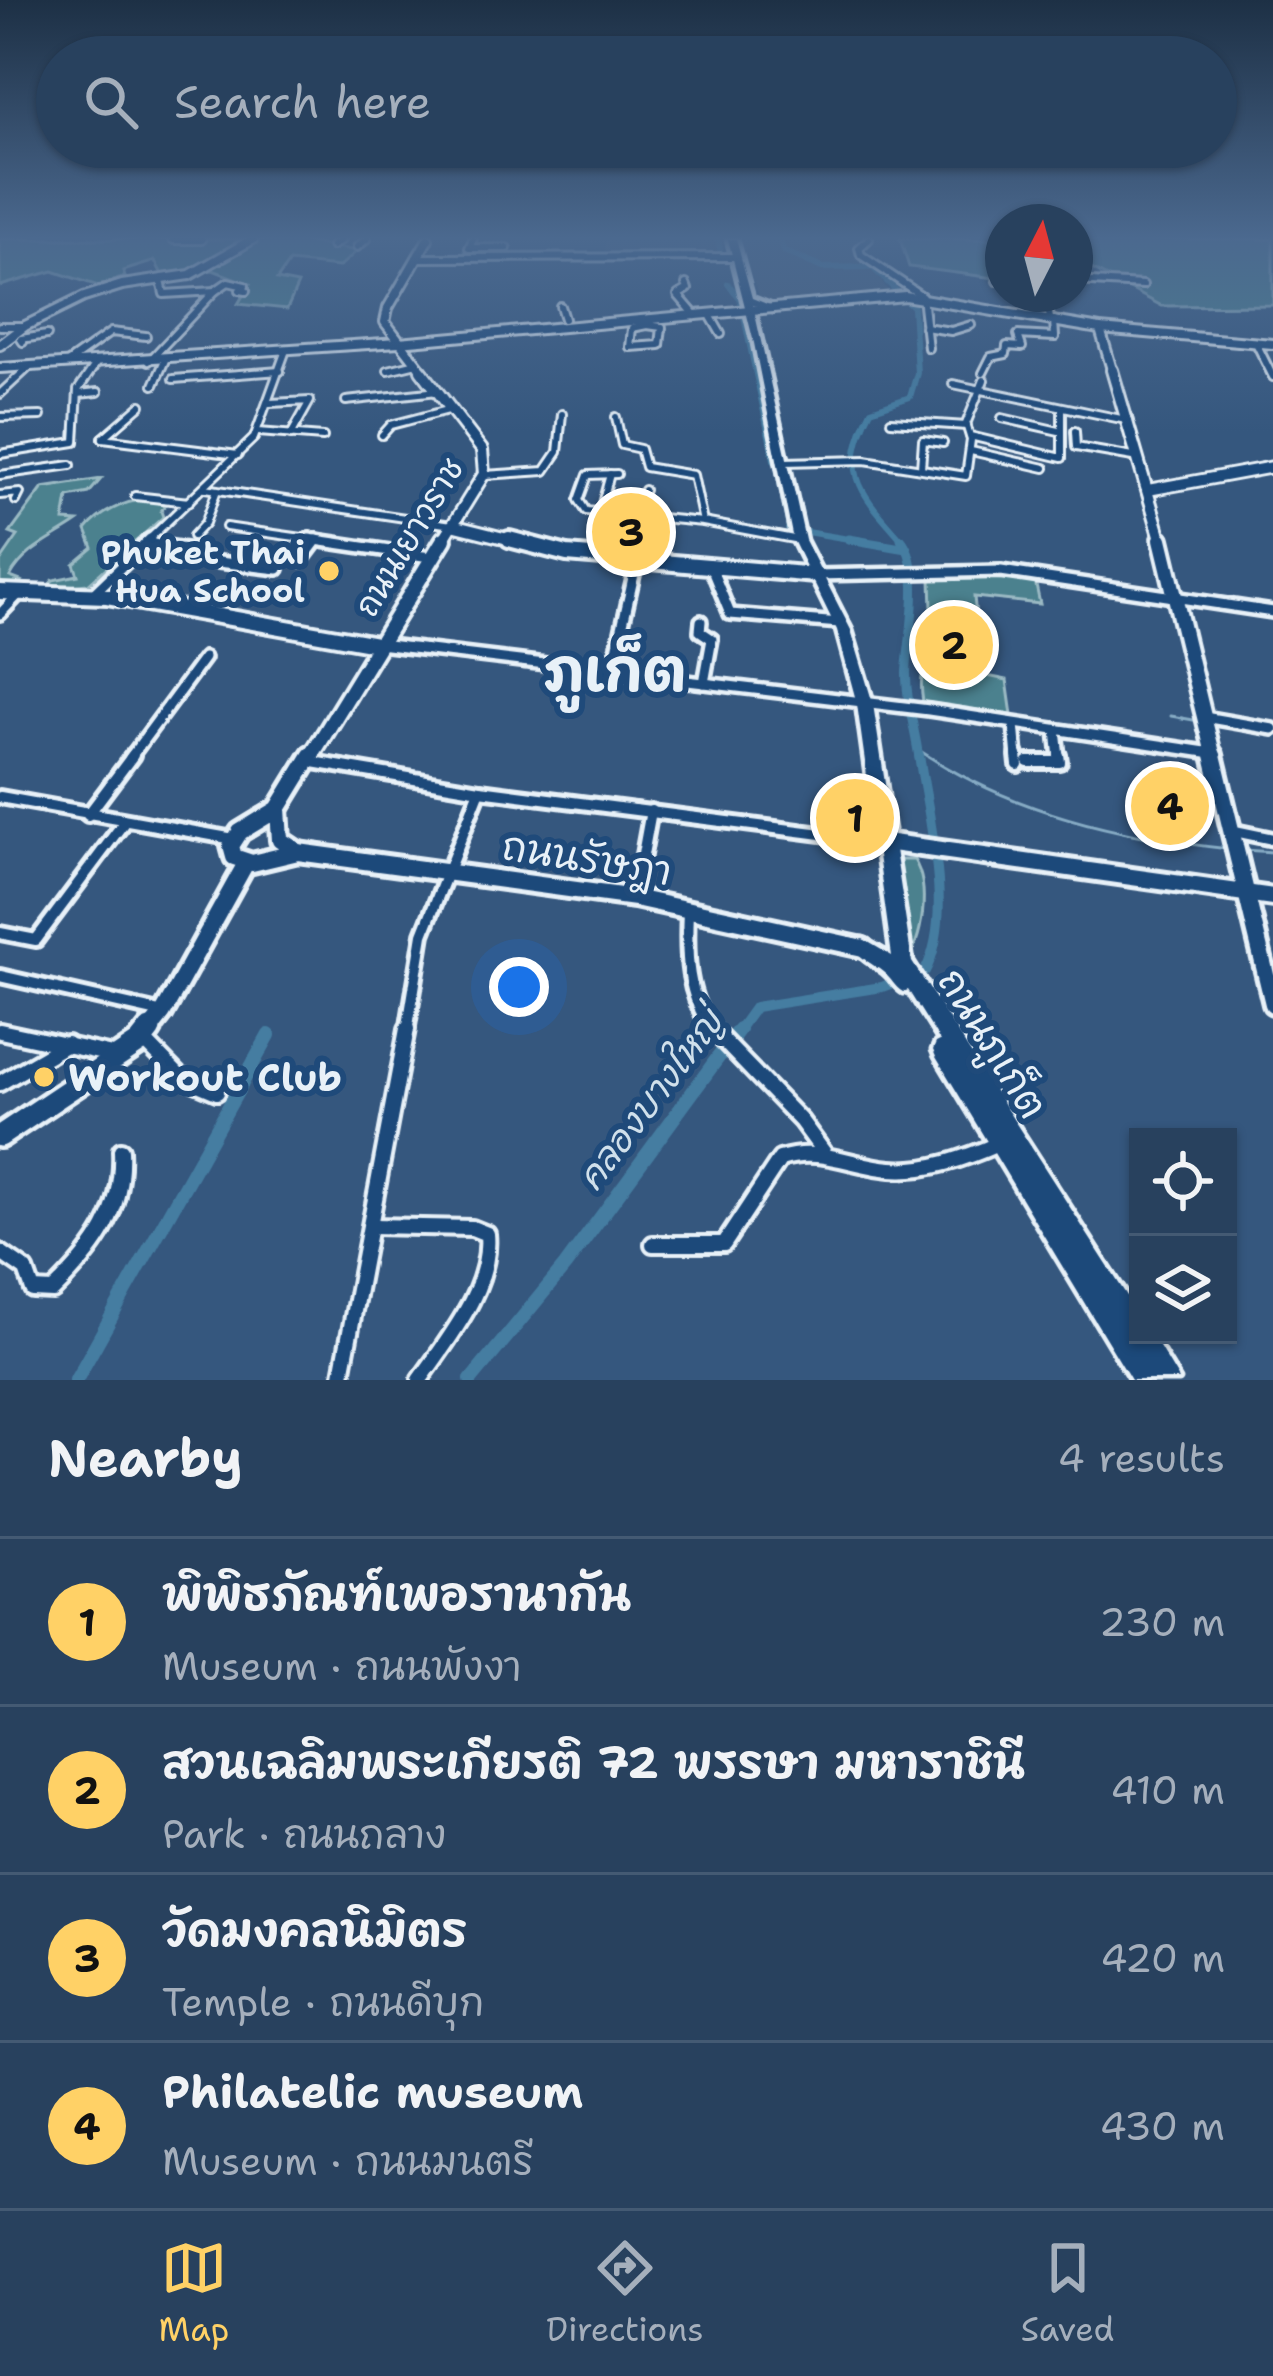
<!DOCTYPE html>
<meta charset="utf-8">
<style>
:root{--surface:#28415e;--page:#344c67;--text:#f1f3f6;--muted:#a5afbc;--line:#445a73;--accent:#ffd166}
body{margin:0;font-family:"Shantell Sans","Playpen Sans Thai",sans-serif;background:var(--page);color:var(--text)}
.controls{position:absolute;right:36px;bottom:36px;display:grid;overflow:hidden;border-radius:0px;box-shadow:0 3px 9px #0004}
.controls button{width:108px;height:108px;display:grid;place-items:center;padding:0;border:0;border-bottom:3px solid var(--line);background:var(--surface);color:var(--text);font:60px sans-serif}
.compass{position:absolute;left:985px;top:204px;width:108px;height:108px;border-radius:50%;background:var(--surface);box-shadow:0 3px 9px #0004;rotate:6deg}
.you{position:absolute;left:519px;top:987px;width:42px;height:42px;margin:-30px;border:9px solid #fff;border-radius:50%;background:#1a73e8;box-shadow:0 0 0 18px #1a73e833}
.badge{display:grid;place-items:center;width:78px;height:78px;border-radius:50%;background:var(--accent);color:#111;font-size:39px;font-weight:700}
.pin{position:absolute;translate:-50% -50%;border:6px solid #fff;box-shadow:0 3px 12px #0006}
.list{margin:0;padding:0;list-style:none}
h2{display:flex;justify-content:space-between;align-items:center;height:156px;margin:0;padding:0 48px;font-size:51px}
h2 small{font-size:39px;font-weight:400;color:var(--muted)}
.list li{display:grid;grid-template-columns:78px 1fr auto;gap:36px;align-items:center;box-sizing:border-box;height:168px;padding:0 48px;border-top:3px solid var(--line)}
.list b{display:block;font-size:45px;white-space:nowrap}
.list p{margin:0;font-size:39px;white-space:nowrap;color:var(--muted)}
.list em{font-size:39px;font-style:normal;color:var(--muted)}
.icon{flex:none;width:66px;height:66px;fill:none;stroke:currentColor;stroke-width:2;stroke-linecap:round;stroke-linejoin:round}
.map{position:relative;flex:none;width:1273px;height:1380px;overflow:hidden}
.search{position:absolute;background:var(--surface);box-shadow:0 3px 9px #0004;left:36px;right:36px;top:36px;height:132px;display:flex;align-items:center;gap:30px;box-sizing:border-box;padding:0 42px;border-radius:66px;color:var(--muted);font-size:45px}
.sheet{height:828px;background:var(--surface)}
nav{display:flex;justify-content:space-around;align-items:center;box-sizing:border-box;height:168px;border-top:3px solid var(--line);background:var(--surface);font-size:33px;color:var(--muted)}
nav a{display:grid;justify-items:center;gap:6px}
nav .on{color:var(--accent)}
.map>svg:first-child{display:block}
.built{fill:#446081}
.green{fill:#4c818e;stroke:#9ab9c3;stroke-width:3}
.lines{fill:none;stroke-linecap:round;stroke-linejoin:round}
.stream{stroke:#86abc4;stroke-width:3}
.canal-far3{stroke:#457da1;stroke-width:6}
.canal-far2{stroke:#457da1;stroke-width:9}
.canal-far1{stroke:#457da1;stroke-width:10}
.canal{stroke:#457da1;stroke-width:14}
.street-far3-casing{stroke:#e8f1f8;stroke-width:12}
.street-far2-casing{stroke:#e8f1f8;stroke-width:18}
.street-far1-casing{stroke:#e8f1f8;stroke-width:20}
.street-casing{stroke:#e8f1f8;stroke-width:22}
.secondary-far4-casing{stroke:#e8f1f8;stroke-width:14}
.secondary-far3-casing{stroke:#e8f1f8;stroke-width:16}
.secondary-far2-casing{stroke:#e8f1f8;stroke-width:22}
.secondary-far1-casing{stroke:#e8f1f8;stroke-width:26}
.secondary-casing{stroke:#e8f1f8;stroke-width:30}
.primary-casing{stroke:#e8f1f8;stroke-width:9}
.street-far3{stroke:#1f4a7a;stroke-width:6}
.street-far2{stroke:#1f4a7a;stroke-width:9}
.street-far1{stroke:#1f4a7a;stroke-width:10}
.street{stroke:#1f4a7a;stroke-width:14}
.secondary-far4{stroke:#1f4a7a;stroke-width:8}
.secondary-far3{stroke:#1f4a7a;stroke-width:10}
.secondary-far2{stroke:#1f4a7a;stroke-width:14}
.secondary-far1{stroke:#1f4a7a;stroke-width:16}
.secondary{stroke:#1f4a7a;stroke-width:21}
.primary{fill:#1f4a7a;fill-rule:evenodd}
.poi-dot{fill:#ffd166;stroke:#1f4a7a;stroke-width:4.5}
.labels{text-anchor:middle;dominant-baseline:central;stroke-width:12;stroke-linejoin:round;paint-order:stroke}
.street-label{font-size:33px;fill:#e8f1f8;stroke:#1f4a7a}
.poi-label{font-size:33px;font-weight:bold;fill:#e8f1f8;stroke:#1f4a7a;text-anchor:end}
.water-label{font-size:36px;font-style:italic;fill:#d0e0eb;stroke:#1f4a7a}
.near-street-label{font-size:39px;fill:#e8f1f8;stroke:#1f4a7a}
.near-poi-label{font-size:39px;font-weight:bold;fill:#e8f1f8;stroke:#1f4a7a;text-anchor:start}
.town-label{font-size:57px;font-weight:bold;fill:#e8f1f8;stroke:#1f4a7a}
</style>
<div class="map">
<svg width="1273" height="1380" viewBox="0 0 1273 1380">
<rect width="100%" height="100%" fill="#35577e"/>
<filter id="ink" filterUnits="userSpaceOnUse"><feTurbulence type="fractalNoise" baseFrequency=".00833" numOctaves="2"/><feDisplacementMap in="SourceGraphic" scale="24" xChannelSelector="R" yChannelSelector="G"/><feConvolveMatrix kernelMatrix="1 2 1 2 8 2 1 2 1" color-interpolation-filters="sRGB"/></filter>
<g filter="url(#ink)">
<g class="built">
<polygon points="606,239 716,239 719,255 604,254"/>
<polygon points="738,239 865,239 856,247 893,297 762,305"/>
</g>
<g class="green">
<polygon points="0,239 290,239 357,251 339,267 289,262 277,280 298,284 287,309 238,304 250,284 213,270 164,278 155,261 123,271 125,277 98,286 53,271 0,286"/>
<polygon points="900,239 1003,239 1003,279 909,267"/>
<polygon points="1075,239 1273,239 1273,305 1162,306 1086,266 1075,265"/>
<path d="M101 479 89 493 68 497 64 521 78 522C54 539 25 549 10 577L21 581 16 586 0 585V562L18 536 10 533 43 488Z"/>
<path d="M146 499 168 501 161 511 163 517 88 584 47 588 53 580 78 575 74 564 93 548 86 530C99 513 125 501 146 499Z"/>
<path d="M931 574 1035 581 1040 604 974 597 982 675 1007 680 1012 715 923 702C917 667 930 664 932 634 933 616 931 593 931 574Z"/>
<path d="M899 860H914C931 887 923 940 904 965L895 863Z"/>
</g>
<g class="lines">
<g class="stream">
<polyline points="774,460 789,535"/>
<polyline points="1171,716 1199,721"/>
<polyline points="1214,724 1273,735"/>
<path d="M920 751C1013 812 1119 837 1229 849"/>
<polyline points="1244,850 1273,852"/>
</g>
<g class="canal-far3">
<polyline points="718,239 721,254"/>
<path d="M779 239 784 251 822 268 872 267 913 307 917 373 910 397 871 410C838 475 861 493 904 542"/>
<polyline points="728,284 740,298 774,460"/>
<polyline points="788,529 867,542"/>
</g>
<g class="canal-far2">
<polyline points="849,539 907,549"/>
<path d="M901 539C923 564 910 634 907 665 904 693 915 729 919 758"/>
</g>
<path class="canal-far1" d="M737 1032 755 1007 882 987 925 971C955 916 928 816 919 755"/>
<g class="canal">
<polyline points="76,1380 269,1035"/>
<polyline points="471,1380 565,1266 739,1029"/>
</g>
<defs>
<g id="street-far3">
<polyline points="473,239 469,248 507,248"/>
<polyline points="869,239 859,248 861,255 922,296 928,348"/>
<polyline points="332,246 342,239"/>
<polyline points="357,247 367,239"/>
<polyline points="416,258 736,257"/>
<polyline points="997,281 1003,279"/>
<polyline points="1075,281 1143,285"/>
<polyline points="686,284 688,289 678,295 696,316"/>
<polyline points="215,291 228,282 245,286 240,290 246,291"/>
<polyline points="1046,294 1050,319"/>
<polyline points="560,306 564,319"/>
<polyline points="710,315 721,334"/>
<polygon points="647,325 662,327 660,345 630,347 632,328"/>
<polyline points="0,326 25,326"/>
<polyline points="925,327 951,331 971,325"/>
<polyline points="23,342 21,339 47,335"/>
<polyline points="1256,343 1273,377"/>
<polyline points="149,361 215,291 164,294 161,281"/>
<polyline points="66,364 111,332 146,336"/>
<polyline points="388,370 417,363"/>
<polyline points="983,373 991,357 1006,354 1007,346 1022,347 1018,335 1055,337 1054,320"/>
<polyline points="173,379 280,371"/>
<polyline points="953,384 1126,420"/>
<polyline points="154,385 165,360"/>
<polyline points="0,394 28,368"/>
<polyline points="78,394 98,392"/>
<polyline points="346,401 438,391"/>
<polyline points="270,403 310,401 291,435"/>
<polyline points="0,417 41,416"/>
<polyline points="616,417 622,445 640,449 645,467 693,475 703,522"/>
<polyline points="1002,418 1059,431"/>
<polyline points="891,421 967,426"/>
<polyline points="1075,431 1076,447 1139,458"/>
<polyline points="258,432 323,437"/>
<polyline points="382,435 391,425 452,409"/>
<polyline points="970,436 1062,458 1062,408"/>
<polyline points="103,438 238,455"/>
<polyline points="103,438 141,405"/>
<polyline points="971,451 1045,468"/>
<polyline points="0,454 75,442 78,390 95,365"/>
<polyline points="784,462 865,460 966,476 971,440 966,424 984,380"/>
<polyline points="921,468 923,440 943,443"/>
<polyline points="617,474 588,475 579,500 586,511 703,522 799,540"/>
<polyline points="0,475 71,465"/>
<polyline points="484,475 545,471 558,452 562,414"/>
<polyline points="205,488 452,525"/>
<polyline points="0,495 20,493 16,501"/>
<polyline points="135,496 189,502"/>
<polyline points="599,515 610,474"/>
<polyline points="632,518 644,490"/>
<polyline points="226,527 330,542"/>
<polyline points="193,536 205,523 217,490"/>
<polyline points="146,542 254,438 286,350"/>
<polyline points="600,542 607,516"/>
</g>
<g id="street-far2">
<polyline points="309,539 430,557"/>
<polyline points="146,543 192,550 210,561 278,569"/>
<polyline points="596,557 601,539"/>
<polyline points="302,560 317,540"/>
<polyline points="712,570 730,614 840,623"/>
<polyline points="816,575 1001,571 1273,612"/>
<polyline points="92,595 150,539"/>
<polyline points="0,614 19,594"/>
<polyline points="701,621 700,631 712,639 704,683"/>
<polyline points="379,644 929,710 1212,753"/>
<polyline points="612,672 637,561"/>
<polyline points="1204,717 1273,729"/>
<polyline points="1014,724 1017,758"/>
<polyline points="1056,730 1059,758"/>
<polyline points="130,758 204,658"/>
</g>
<g id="street-far1">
<polyline points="1017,755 1018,765"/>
<polyline points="307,761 480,790 884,842"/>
<polyline points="1028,762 1060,762 1059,755"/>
<polyline points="0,797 234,839"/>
<polyline points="88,815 133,755"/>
<polyline points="1230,830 1273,839"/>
<polyline points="635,898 651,811"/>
<path d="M688 911C686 954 686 997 714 1032"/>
<polyline points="0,933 36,940 125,821"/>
<polyline points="0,976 163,1013"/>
<polyline points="0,1031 5,1032"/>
<polyline points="407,1032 423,934 480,790"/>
</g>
<g id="street">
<polyline points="712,1029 801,1121 825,1154"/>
<polyline points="0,1031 117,1056"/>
<polyline points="142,1038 179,1076 217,1092"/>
<polyline points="0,1083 67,1044"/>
<path d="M372 1226 472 1228 487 1234C492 1287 448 1339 420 1380"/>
<path d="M653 1244H724L780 1159C819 1146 852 1166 891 1169 928 1172 966 1158 1000 1143"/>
<path d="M0 1252 26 1270 33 1290 53 1291C96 1249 124 1212 121 1150"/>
<polyline points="341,1380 407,1029"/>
</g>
<g id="secondary-far4">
<polyline points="174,239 201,239"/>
<polyline points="1100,329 1113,373"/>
<polyline points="0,345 25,326 84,297 122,285 190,275 253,239"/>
<polyline points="0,368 399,342 905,296 1100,329 1273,344"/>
<polyline points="424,373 385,322 388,308 428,239"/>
</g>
<g id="secondary-far3">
<polyline points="421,370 482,450 484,474 442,542"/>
<polyline points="1112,370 1162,542"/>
<polyline points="1148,490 1273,467"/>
<polyline points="452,525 520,542"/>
</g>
<g id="secondary-far2">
<polyline points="509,539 567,554 816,575"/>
<polyline points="1161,539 1214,758"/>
<polyline points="0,592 107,596 376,644"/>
<polyline points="310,758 444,539"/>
</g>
<g id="secondary-far1">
<polyline points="311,755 278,809 240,832 231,846 234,857 252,863 298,852 635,898 863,948"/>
<polyline points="1213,755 1273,1004"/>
<polyline points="278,809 280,840 298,852"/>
<polyline points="885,842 1273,897"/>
<polyline points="148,1032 163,1013 246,863"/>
</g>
<polyline id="secondary" points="0,1136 139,1043 150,1029"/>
<path id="primary" d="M728 239H736L752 298 777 308 773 311 753 305 805 540 851 630 873 704 912 962 1138 1313V1335H1152L1179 1380H1131L936 1057 933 1050 936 1043 940 1041 908 990 903 992C894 987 892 979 883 972 873 964 861 959 853 948L856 942 863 939 892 956 857 704 837 630 793 540 754 343Z"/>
</defs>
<use href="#street-far3" class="street-far3-casing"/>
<use href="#street-far2" class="street-far2-casing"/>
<use href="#street-far1" class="street-far1-casing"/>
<use href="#street" class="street-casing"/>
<use href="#secondary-far4" class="secondary-far4-casing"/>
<use href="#secondary-far3" class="secondary-far3-casing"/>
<use href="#secondary-far2" class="secondary-far2-casing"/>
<use href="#secondary-far1" class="secondary-far1-casing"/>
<use href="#secondary" class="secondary-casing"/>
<use href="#primary" class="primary-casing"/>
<use href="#street-far3" class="street-far3"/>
<use href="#street-far2" class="street-far2"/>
<use href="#street-far1" class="street-far1"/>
<use href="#street" class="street"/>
<use href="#secondary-far4" class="secondary-far4"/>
<use href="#secondary-far3" class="secondary-far3"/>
<use href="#secondary-far2" class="secondary-far2"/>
<use href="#secondary-far1" class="secondary-far1"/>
<use href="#secondary" class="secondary"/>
<use href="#primary" class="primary"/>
</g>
</g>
<linearGradient id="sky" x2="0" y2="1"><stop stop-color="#1d3045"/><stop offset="0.55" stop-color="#4b698f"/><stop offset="1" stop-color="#4b698f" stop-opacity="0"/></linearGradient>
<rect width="1273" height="432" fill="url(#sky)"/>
<g class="poi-dot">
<circle cx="329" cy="571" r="12"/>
<circle cx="44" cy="1077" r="12"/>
</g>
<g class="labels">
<g class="street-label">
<text transform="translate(409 537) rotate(-59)">ถนนเยาวราช</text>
</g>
<g class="poi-label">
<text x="305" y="552">Phuket Thai<tspan x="305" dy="38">Hua School</tspan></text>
</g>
<g class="water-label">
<text transform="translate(650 1100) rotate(-53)">คลองบางใหญ่</text>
</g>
<g class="near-street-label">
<text transform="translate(587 858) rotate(9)">ถนนรัษฎา</text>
<text transform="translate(993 1043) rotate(58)">ถนนภูเก็ต</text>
</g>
<g class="near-poi-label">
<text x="68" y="1077">Workout Club</text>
</g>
<g class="town-label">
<text x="615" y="671">ภูเก็ต</text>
</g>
</g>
</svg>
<div class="controls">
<button><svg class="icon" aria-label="locate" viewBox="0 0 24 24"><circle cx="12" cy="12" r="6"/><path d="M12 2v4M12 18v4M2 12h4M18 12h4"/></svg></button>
<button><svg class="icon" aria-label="layers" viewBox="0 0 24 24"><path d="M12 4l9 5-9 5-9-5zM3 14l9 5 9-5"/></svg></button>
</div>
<svg class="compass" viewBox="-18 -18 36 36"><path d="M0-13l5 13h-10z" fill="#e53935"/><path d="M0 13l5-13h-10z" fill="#a5afbc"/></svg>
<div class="you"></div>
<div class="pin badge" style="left:855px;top:818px">1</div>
<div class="pin badge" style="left:954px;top:645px">2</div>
<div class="pin badge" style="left:631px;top:532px">3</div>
<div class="pin badge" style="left:1170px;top:806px">4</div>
<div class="search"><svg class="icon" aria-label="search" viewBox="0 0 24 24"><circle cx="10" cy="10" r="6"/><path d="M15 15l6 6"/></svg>Search here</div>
</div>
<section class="sheet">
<h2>Nearby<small>4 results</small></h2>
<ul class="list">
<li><span class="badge">1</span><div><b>พิพิธภัณฑ์เพอรานากัน</b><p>Museum · ถนนพังงา</p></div><em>230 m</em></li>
<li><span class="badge">2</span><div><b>สวนเฉลิมพระเกียรติ 72 พรรษา มหาราชินี</b><p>Park · ถนนถลาง</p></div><em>410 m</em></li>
<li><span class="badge">3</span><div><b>วัดมงคลนิมิตร</b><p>Temple · ถนนดีบุก</p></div><em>420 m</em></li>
<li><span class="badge">4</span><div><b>Philatelic museum</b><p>Museum · ถนนมนตรี</p></div><em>430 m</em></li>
</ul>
</section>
<nav>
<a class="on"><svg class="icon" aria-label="map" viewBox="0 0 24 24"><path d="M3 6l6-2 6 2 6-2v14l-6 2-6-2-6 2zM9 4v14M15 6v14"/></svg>Map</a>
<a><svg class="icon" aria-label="directions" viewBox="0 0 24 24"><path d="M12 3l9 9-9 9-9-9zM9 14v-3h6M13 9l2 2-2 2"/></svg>Directions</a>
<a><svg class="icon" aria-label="saved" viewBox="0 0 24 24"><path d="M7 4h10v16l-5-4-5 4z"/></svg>Saved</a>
</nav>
